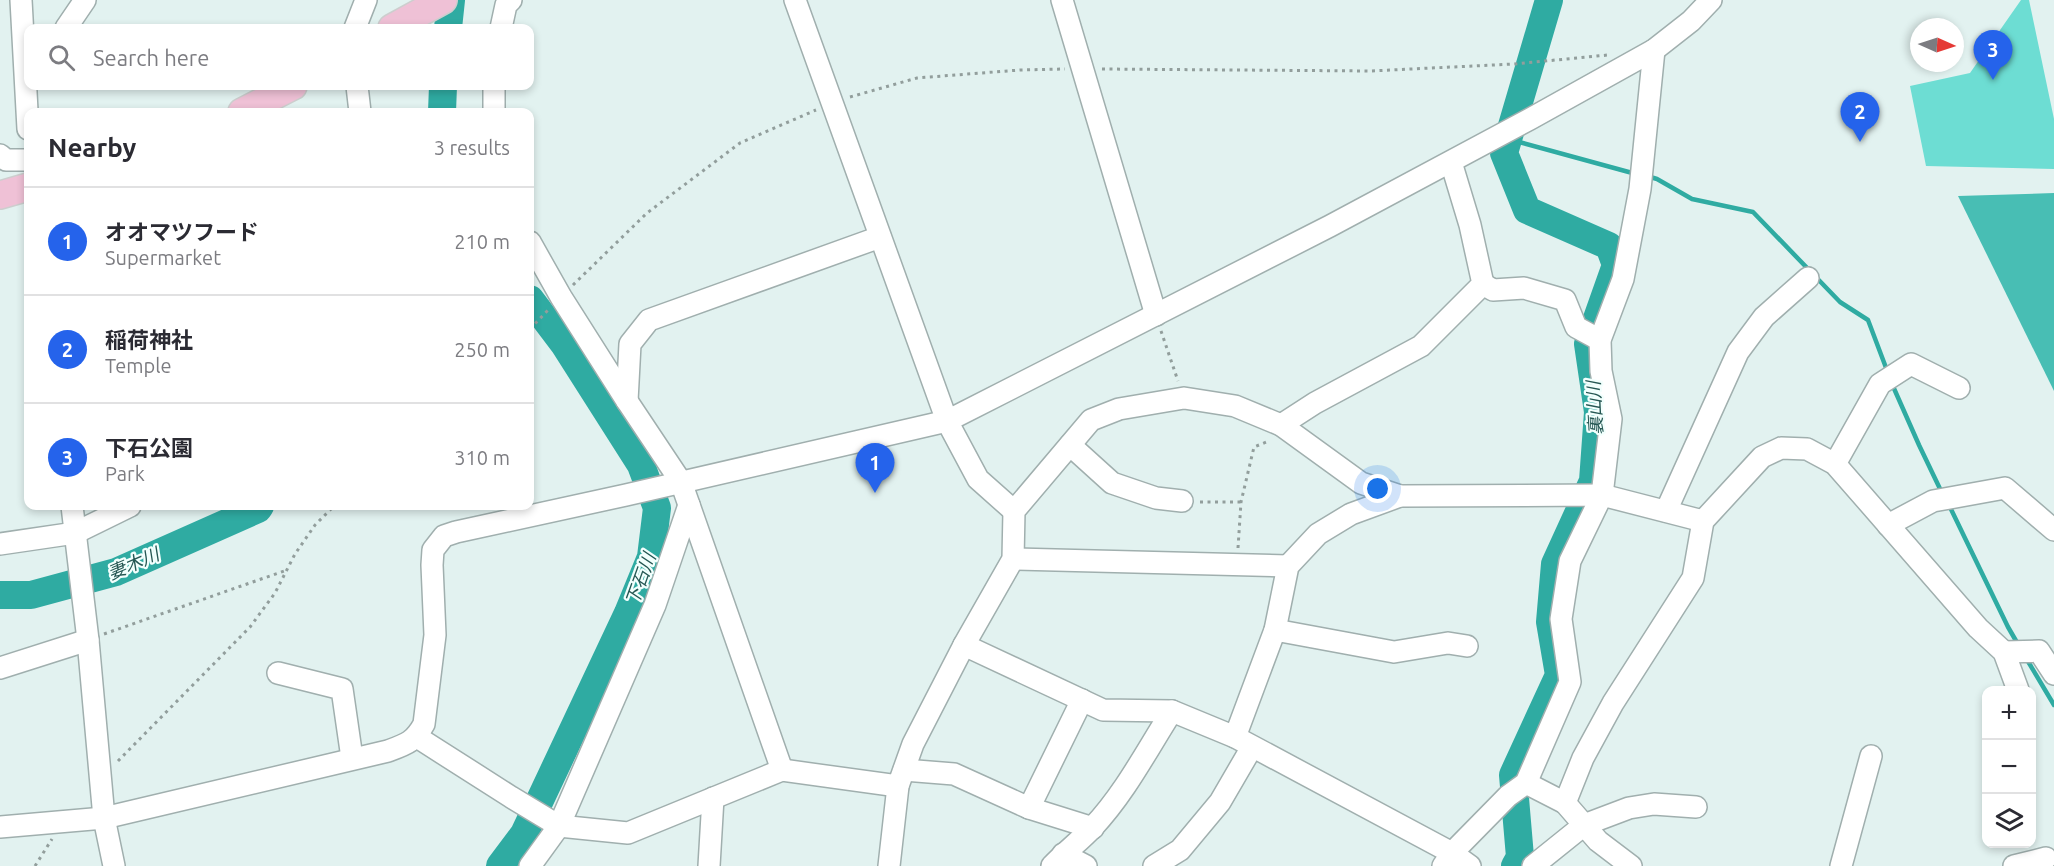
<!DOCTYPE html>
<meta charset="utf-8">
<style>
:root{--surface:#fff;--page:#f2f2f3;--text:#2b2b33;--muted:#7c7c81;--line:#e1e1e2;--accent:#2563eb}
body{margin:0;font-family:Ubuntu,"Noto Sans JP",sans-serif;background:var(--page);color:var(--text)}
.controls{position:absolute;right:18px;bottom:18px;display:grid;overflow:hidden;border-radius:12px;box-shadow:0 3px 9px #0003}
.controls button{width:54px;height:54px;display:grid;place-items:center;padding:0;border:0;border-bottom:2px solid var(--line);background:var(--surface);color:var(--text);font:30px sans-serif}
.compass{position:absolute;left:1910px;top:18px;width:54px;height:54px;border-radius:50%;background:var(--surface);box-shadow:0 3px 9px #0003;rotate:93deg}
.you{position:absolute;left:1378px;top:489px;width:21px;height:21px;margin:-15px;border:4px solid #fff;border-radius:50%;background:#1a73e8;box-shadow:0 0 0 9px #1a73e833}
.badge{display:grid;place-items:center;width:39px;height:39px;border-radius:50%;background:var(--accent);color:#fff;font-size:20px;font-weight:700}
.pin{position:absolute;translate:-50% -50px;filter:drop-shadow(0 2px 3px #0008)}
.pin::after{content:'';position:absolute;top:32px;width:21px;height:18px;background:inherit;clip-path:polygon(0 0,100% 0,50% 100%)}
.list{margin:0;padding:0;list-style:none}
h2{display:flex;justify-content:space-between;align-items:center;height:78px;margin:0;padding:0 24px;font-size:26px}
h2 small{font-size:20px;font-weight:400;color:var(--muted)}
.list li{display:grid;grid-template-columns:39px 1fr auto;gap:18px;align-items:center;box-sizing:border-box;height:108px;padding:0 24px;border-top:2px solid var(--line)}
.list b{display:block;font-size:22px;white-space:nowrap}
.list p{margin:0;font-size:20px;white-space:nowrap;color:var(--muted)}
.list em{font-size:20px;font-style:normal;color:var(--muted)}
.icon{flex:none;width:33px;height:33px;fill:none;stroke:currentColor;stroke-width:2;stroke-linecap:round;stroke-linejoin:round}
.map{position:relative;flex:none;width:2054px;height:866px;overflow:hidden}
.search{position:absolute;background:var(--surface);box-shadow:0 3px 9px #0003;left:24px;top:24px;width:510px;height:66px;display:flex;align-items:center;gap:15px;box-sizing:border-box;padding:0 21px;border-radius:12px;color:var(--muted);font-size:22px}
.panel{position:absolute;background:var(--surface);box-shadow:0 3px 9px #0003;left:24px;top:108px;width:510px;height:402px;border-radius:12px}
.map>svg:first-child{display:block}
.green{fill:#6dddd3}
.forest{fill:#48beb4}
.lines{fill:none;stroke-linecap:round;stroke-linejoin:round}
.stream{stroke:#2faba2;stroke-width:4.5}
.river{stroke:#2faba2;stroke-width:28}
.minor-casing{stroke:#a0afae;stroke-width:24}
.major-casing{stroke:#cdcece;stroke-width:30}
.path{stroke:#929e9c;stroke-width:3;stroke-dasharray:3 4.5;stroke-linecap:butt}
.minor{stroke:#fff;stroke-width:21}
.major{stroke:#efc1d6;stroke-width:27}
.labels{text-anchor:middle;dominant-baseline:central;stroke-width:4.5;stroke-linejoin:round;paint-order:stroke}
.water-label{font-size:18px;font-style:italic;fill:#255753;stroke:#f2fffd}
</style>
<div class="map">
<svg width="2054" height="866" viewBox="0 0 2054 866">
<rect width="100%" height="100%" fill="#e2f2f0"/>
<polygon class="green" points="2021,0 2029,0 2054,119 2054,169 1926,166 1910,86 1970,73"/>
<polygon class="forest" points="2054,193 2054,391 1958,196"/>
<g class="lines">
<g class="stream">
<polyline points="1508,139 1636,174"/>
<polyline points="1647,176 1657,179 1692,199 1753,212 1840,302 1868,320 1888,373"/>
<polyline points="1892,384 1919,445 1942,493"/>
<polyline points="1948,503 2008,627 2019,646"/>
<polyline points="2026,658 2054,705"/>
</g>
<g class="river">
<polyline points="448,28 451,0"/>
<polyline points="442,112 443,86"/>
<polyline points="0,595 31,595 116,572 258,509 260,506"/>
<polyline points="500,866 524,834 628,613 651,557 657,508 641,465 564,344 530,299"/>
<polyline points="1515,866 1520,857 1513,775 1559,675 1550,622 1555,564 1593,481 1598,412 1588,344 1616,265 1609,246 1527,210 1504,153 1549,0"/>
</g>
<defs>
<g id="minor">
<polyline points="21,0 28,129"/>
<polyline points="795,0 947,421 978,479 1014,511"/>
<polyline points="1062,0 1156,315"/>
<polyline points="66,28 85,0"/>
<polyline points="355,28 366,0"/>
<polyline points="501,28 506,5 511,0"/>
<polyline points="357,86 360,112"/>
<polyline points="494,86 494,112"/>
<polyline points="0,155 6,160 28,160"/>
<polyline points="530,242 561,297 627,401 681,482 782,770"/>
<polyline points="1483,284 1493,290 1524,288 1565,300 1576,327 1600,340"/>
<polyline points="627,401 630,344 649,320 880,237"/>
<polyline points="1281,425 1315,403 1421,346 1483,284 1470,225 1451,162"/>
<polyline points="1070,445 1112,483 1156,498 1182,501"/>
<polyline points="1835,464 1880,384 1911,364 1959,388"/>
<polyline points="72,506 88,640 104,818 114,866"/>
<polyline points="1666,511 1738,352 1764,317 1808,278"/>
<polyline points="1888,525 1933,501 2005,488 2054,530"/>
<polyline points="0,544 75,533 130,506"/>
<polyline points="1013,559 1288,566"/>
<polyline points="1275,630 1394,652 1448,643 1467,646"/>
<polyline points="964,645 1103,710 1172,711 1235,737 1452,853 1470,866"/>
<polyline points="2004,652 2039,651 2054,674"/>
<polyline points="0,668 88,640"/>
<polyline points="278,673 342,689 352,758"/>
<polyline points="417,737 511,797 559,826 628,833 782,770 898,786"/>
<polyline points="1235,737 1275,630 1288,566 1318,534 1351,514 1400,496"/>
<polyline points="904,770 954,774 1029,808 1093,828"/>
<polyline points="1526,783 1565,803 1598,841 1631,866"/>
<polyline points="1565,803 1583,758 1613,703 1693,578 1703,521 1762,457 1781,448 1807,449 1835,464 1978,628 2004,652 2018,690"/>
<polyline points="1029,808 1082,700"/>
<path d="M0 827 104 818 388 751C407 744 414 742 424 724L435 635 432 565 433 550 444 536 456 532 626 495 947 421 1330 226 1530 119 1654 50 1691 21 1711 0"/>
<polyline points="1063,854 1086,866"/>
<polyline points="530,866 559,826 655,605 689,505"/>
<polyline points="709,866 713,798"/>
<polyline points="889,866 898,786 913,744 964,645 1013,559 1014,511 1091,420 1119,409 1184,398 1235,406 1281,425 1361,483 1400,496 1602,495 1703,521"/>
<path d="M1052 866C1065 852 1080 841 1093 827 1125 793 1147 750 1172 711"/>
<polyline points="1154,866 1180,850 1220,802 1252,747"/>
<polyline points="1443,866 1452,853 1508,796 1526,783 1570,682 1561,619 1570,561 1602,495 1611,419 1601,371 1600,340 1623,279 1640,189 1654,50"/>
<polyline points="1533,866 1584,825 1629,808 1654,804 1696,807"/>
<polyline points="1841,866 1871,756"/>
<polyline points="2014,866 2046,858"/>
</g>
<g id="major">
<polyline points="392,28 443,0"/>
<polyline points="242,112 293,86"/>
<polyline points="0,195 28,187"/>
</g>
</defs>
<use href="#minor" class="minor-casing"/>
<use href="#major" class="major-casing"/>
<g class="path">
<polyline points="1102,69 1370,71 1514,64 1608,55"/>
<polyline points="850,97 917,78 1020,70 1065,69"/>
<polyline points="573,285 647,213 740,143 816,110"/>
<polyline points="530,329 549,309"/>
<polyline points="1161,331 1178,381"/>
<polyline points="1200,502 1241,502"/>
<polyline points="1238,548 1241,502 1254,447 1269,441"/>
<polyline points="104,634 287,570"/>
<polyline points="118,761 250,627 275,593 295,554 315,525 334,506"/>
<polyline points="35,866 52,839"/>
</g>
<use href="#minor" class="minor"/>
<use href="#major" class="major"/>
</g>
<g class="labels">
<g class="water-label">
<text transform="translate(1594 408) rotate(-93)">裏山川</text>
<text transform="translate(133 563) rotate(-23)">妻木川</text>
<text transform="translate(640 579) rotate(-70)">下石川</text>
</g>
</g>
</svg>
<div class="controls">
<button>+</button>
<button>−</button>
<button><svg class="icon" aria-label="layers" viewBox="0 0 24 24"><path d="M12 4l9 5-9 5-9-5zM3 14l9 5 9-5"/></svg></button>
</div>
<svg class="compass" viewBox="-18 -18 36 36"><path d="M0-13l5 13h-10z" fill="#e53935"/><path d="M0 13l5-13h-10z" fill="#7c7c81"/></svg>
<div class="you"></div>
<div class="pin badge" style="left:875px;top:493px">1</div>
<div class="pin badge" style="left:1860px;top:142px">2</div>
<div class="pin badge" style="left:1993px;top:80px">3</div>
<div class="search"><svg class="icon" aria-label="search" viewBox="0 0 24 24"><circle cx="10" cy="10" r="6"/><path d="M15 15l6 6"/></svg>Search here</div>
<section class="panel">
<h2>Nearby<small>3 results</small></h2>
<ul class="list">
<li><span class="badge">1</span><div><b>オオマツフード</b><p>Supermarket</p></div><em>210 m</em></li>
<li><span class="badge">2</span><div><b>稲荷神社</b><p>Temple</p></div><em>250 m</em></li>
<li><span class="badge">3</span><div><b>下石公園</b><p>Park</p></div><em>310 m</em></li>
</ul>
</section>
</div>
